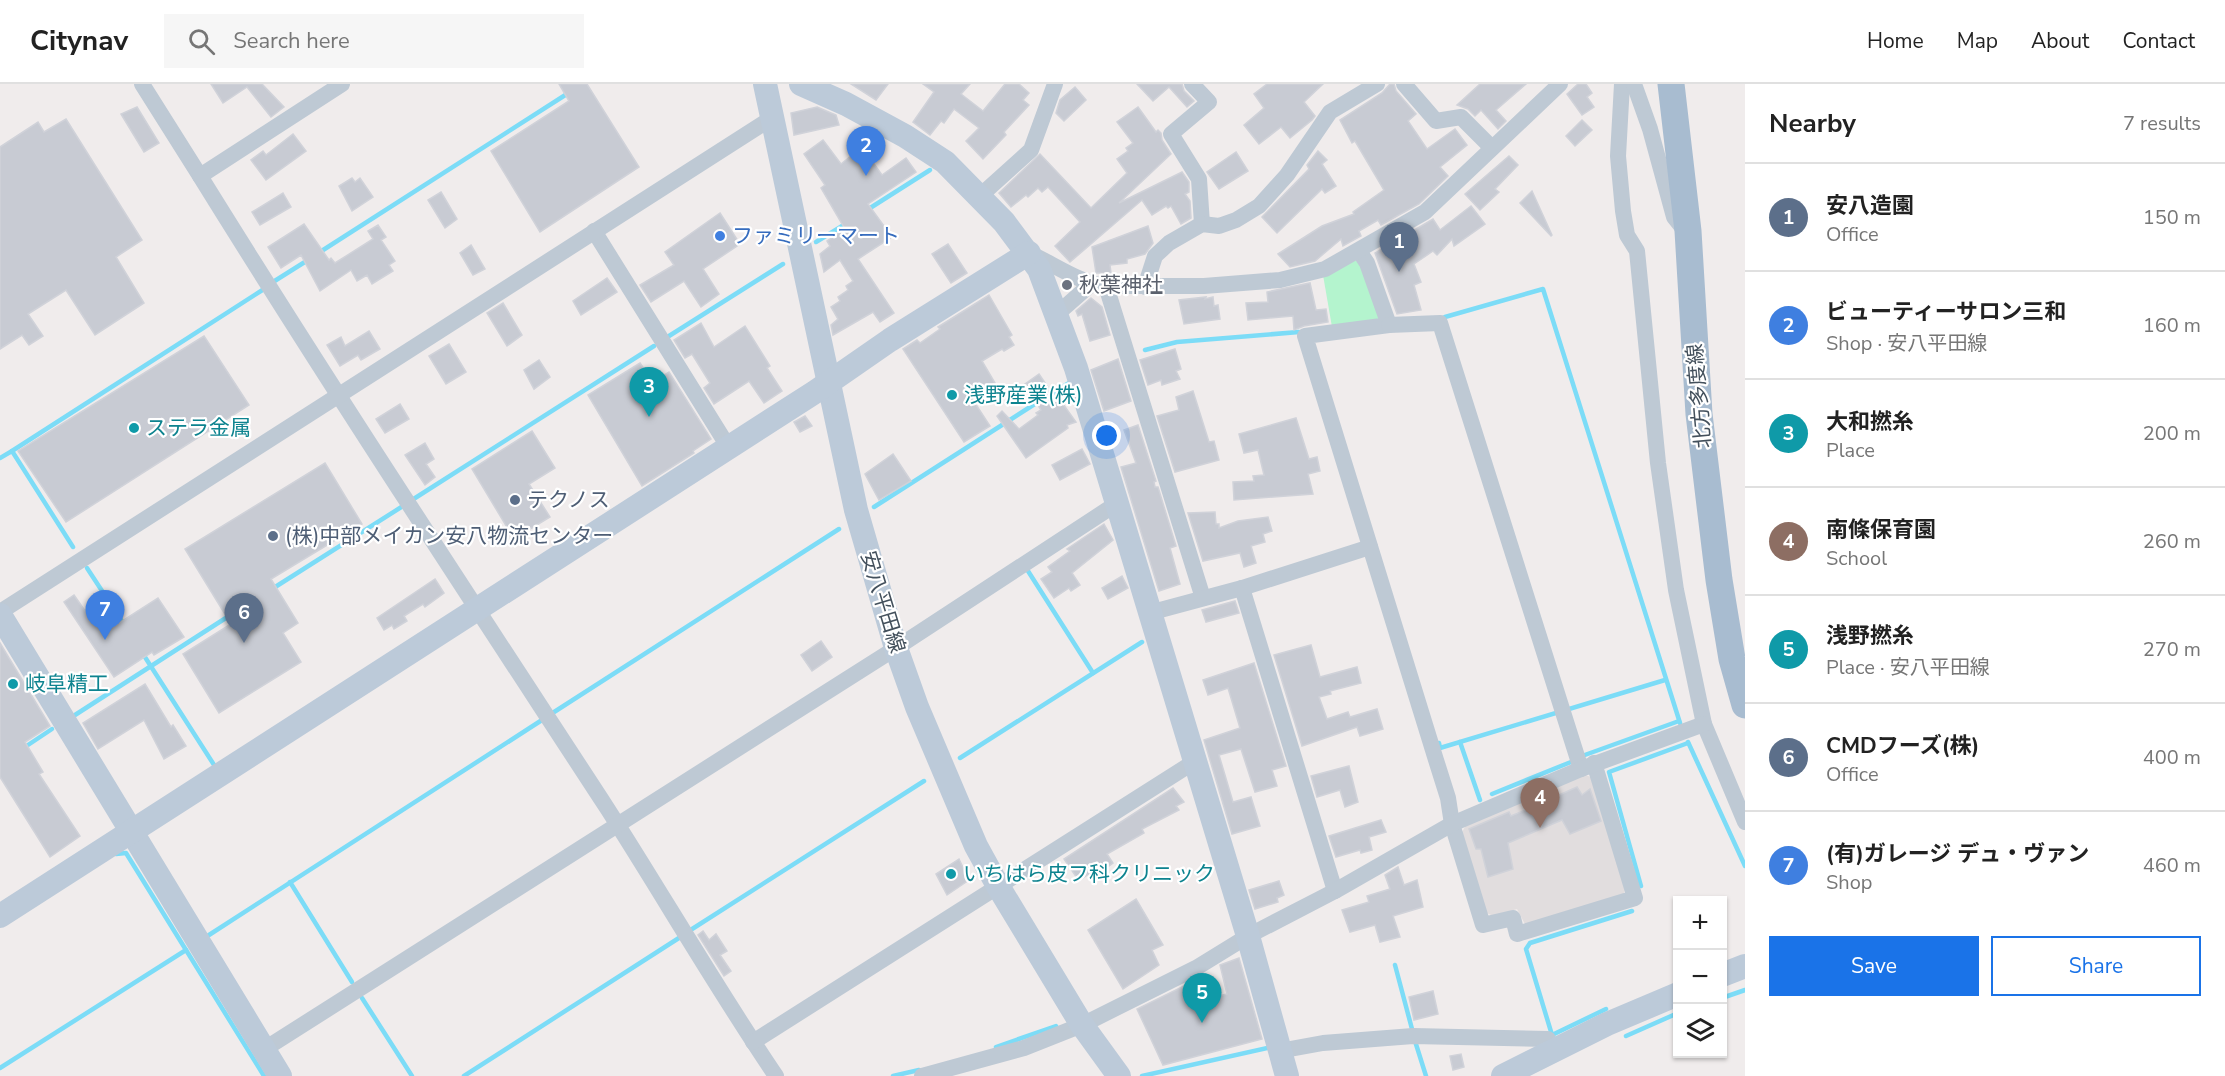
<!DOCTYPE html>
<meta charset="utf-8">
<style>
:root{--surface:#fff;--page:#f6f6f6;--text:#222;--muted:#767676;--line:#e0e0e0;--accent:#1a73e8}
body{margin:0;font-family:"Nunito Sans","Noto Sans JP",sans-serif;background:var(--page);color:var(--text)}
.controls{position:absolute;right:18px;bottom:18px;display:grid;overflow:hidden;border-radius:0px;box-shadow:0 2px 4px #0004}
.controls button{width:54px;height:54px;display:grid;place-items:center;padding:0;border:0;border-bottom:2px solid var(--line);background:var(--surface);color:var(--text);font:30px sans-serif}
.you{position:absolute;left:1107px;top:352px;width:21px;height:21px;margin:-15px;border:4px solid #fff;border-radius:50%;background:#1a73e8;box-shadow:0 0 0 9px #1a73e833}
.badge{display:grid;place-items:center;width:39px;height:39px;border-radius:50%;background:var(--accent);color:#fff;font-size:20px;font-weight:700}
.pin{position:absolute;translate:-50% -50px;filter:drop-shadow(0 2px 3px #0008)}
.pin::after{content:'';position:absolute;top:32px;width:21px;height:18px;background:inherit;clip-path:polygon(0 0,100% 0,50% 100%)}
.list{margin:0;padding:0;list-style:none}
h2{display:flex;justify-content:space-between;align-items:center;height:78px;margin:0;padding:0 24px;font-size:26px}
h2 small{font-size:20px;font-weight:400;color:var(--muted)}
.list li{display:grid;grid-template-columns:39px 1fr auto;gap:18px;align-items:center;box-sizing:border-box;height:108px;padding:0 24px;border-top:2px solid var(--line)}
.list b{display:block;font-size:22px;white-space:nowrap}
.list p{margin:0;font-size:20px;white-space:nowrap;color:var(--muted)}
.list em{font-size:20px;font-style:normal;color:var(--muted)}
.actions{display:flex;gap:12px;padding:18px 24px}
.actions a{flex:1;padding:14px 0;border:2px solid var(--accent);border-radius:0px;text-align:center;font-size:21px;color:var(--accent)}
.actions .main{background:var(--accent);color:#fff}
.icon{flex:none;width:33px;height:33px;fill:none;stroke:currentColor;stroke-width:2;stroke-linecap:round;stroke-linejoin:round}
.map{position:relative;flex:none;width:1745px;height:992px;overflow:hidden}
header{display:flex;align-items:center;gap:36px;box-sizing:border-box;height:84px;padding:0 30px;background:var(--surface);border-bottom:2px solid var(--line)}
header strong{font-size:28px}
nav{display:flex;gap:33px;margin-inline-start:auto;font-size:21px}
.search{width:420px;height:54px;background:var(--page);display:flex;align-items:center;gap:15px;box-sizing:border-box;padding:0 21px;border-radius:0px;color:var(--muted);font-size:22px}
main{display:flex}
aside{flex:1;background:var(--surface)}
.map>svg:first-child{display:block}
.education{fill:#e1ddde}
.green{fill:#b4f4ce}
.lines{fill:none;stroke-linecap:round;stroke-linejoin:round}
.stream{stroke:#7cdcf7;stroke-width:4.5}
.building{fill:#c8cbd3;stroke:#d0d2d9;stroke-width:1.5}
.street{stroke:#bec9d4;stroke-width:16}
.secondary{stroke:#bccad9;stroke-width:24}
.primary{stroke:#a8bcd0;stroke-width:27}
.shop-dot{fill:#3f7fe0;stroke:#fff;stroke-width:2}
.worship-dot{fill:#6b7280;stroke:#fff;stroke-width:2}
.culture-dot{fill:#0f9aa8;stroke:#fff;stroke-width:2}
.service-dot{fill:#5c6f8a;stroke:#fff;stroke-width:2}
.labels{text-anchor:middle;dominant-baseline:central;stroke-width:4.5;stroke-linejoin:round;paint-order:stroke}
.shop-label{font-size:21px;fill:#366cbe;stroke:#fff;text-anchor:start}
.worship-label{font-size:21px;fill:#5b616d;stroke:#fff;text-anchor:start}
.culture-label{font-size:21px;fill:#0d838f;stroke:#fff;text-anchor:start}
.street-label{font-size:21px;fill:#43505c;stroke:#fff}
.service-label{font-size:21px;fill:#4e5e75;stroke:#fff;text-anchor:start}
</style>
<header>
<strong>Citynav</strong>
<div class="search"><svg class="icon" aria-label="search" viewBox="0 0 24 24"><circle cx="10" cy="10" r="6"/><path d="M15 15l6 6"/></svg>Search here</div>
<nav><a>Home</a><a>Map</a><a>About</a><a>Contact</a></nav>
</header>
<main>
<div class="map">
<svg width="1745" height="992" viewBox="0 0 1745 992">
<rect width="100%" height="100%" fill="#f0ecec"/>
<polygon class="education" points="1583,690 1593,694 1626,805 1621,814 1526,842 1517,825 1493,832 1485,828 1461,750 1466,741"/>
<polygon class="green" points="1353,175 1361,180 1381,233 1376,237 1332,243 1323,191"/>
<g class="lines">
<g class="stream">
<polyline points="867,126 930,86"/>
<polyline points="816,158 847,139"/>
<polyline points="320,168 570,8"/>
<polyline points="273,198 308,176"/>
<polyline points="1445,233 1543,205 1680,639"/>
<polyline points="669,252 783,180"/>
<polyline points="1145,266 1177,258 1299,248"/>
<polyline points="1048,312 1069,299"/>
<polyline points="0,374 12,367"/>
<polyline points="412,416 654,262"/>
<polyline points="874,423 1041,316"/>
<polyline points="73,463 12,367 264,205"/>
<polyline points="87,484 125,542"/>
<polyline points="1028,487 1093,589"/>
<polyline points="272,505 403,422"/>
<polyline points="143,570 216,684"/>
<polyline points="551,630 839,445"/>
<polyline points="75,631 232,530"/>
<polyline points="1460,658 1480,716"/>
<polyline points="1688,658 1745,782"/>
<polyline points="1439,659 1440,664 1665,596"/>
<polyline points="22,665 52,645"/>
<polyline points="1582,672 1679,637"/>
<polyline points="960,674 1142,558"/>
<polyline points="1492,710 1571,678"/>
<polyline points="290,798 352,898"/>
<polyline points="1641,802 1609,688 1688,659"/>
<polyline points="689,847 924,697"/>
<polyline points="209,851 542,636"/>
<polyline points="186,866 264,992"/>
<polyline points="1395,881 1412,945"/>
<polyline points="362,914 412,992"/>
<polyline points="1722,914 1745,906"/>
<polyline points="1606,925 1552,951 1526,865 1530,859 1632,827"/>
<polyline points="1626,952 1678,929"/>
<polyline points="1415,957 1426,992"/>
<polyline points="996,963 1056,942"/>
<polyline points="0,984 186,866 126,769 116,770"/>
<polyline points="464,992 682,852"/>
<polyline points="893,992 919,986"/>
<polyline points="1142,992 1272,963"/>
</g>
</g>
<g class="building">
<polygon points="211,0 262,0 284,23 271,33 247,3 223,19"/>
<polygon points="559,0 587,0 639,83 540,148 491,67 569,17"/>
<polygon points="851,0 888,0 876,16"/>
<polygon points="923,0 970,0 961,10 983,27 1005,0 1019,0 1029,9 1023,16 1029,21 1004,48 1006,51 983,75 966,57 979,44 954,25 944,39 941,37 930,51 913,38 934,8"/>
<polygon points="1137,0 1182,0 1184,7 1194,17 1187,23 1169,3 1153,17"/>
<polygon points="1267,0 1323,0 1304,18 1315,32 1312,36 1290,54 1281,43 1259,60 1244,41 1264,24 1254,10"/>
<polygon points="1390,0 1394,0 1396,7 1416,30 1408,37 1427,65 1455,45 1467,61 1440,83 1448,92 1419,120 1381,141 1378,136 1359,147 1361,152 1343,162 1341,155 1315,177 1290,183 1278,170 1322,142 1354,130 1353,128 1384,106 1355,57 1352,59 1340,36 1382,9"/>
<polygon points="1480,0 1526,0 1496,26 1506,37 1498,45 1481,26 1475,32 1468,25 1457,21"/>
<polygon points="1578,0 1586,0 1592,9 1587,13 1594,23 1582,31 1567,10"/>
<polygon points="1075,3 1086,16 1064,37 1056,29 1060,16"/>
<polygon points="137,23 159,59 144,68 121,30"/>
<polygon points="817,23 836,31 839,41 794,51 791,29"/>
<polygon points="1138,23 1156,48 1158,46 1161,49 1162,56 1171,70 1119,119 1182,88 1189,98 1189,108 1185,110 1190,117 1191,134 1181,140 1171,122 1168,124 1166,122 1152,131 1142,116 1070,178 1055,162 1080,138 1048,103 1042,108 1038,104 1028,113 1026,111 1011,123 999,109 1040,70 1091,124 1127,89 1117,75 1128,67 1126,64 1133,59 1117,38"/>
<polygon points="66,35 142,156 116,173 144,219 95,251 66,206 28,230 43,252 29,261 22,251 0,265 0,63 38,38 44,48"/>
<polygon points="1582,36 1592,46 1575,62 1566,52"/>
<polygon points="293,50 306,67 266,96 251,76 263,67 266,71"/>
<polygon points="823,56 841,80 862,63 882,91 906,74 916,88 868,120 892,153 858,175 894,229 880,238 873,228 833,251 831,241 838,235 831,223 840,217 838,213 848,206 846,202 853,197 840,176 824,188 820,170 830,162 827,157 845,145 821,104 825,101 804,70"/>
<polygon points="1318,67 1327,76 1322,80 1336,102 1325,109 1322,105 1277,149 1262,133 1309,85 1307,81"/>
<polygon points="1236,68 1248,87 1219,105 1207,88"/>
<polygon points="1509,72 1518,81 1495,105 1499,108 1480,126 1465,110"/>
<polygon points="352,94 355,98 360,94 373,113 352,127 339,102"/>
<polygon points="1532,107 1552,151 1551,152 1520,119"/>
<polygon points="441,108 457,135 445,144 428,116"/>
<polygon points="283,109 291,123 260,141 252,128"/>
<polygon points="1471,122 1485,140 1454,162 1452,155 1437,171 1433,167 1414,180 1421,198 1414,201 1421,226 1397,230 1375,169 1433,135 1440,146"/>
<polygon points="720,129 740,160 703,185 719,210 701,223 684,197 651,218 640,201 674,181 665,168"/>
<polygon points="304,140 329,176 331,174 335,179 373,155 368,147 378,141 386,153 381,156 395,177 389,181 393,187 372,200 367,191 357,197 351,186 320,207 301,171 281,184 268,163"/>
<polygon points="1148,142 1153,159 1145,170 1127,175 1127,179 1110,181 1111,189 1096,189 1092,163"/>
<polygon points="948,160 967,189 951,199 932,170"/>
<polygon points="471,161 485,185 473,191 460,169"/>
<polygon points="607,194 617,208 581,231 573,217"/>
<polygon points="1310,199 1316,226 1326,225 1328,238 1304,242 1294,246 1293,232 1248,236 1246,219 1268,218 1267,208"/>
<polygon points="989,211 1012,251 1009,253 1014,261 1004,267 1002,265 982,277 995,299 971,313 990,342 964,358 903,265 917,256 920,259 940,245 938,243"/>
<polygon points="1206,213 1205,215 1213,213 1214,222 1218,221 1220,235 1184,240 1179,216"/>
<polygon points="1091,214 1102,223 1110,251 1090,257 1082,230 1078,232 1076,227"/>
<polygon points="503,219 522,251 507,262 487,229"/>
<polygon points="701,239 714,263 745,242 770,282 767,284 782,307 764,319 749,297 714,320 704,304 710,299 692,270 685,274 674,256"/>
<polygon points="369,247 380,265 361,276 358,271 340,282 327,261 341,253 345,262"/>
<polygon points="204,252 249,321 66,438 18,367"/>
<polygon points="449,260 466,288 446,300 429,272"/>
<polygon points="1175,265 1181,285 1176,287 1180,295 1162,301 1161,296 1148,301 1140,276"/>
<polygon points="1118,275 1131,317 1104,327 1091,286"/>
<polygon points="539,276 550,293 534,305 524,286"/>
<polygon points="640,279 653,298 669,288 711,355 693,367 694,369 642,402 588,311"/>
<polygon points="1039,290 1056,315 1058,313 1076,338 1067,341 1068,344 1026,374 997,332 1002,327 1019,345 1038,331 1036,329 1041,326 1025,300"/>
<polygon points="1193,307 1209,358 1214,357 1219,376 1175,388 1157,332 1179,326 1176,313"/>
<polygon points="400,320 409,335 385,349 376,335"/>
<polygon points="805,332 812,342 800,348 794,338"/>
<polygon points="1296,334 1309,375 1317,373 1320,387 1308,390 1313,410 1234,416 1233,398 1254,397 1253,392 1264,391 1258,366 1244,369 1239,350"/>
<polygon points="1138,341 1156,397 1154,398 1155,403 1158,403 1176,462 1170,464 1180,500 1159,507 1121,383 1136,379 1124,346"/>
<polygon points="532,347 555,384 529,400 550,433 514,455 472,385"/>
<polygon points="425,359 434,375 426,380 435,393 425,401 405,371"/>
<polygon points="1082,365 1090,380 1060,396 1052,381"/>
<polygon points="893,370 911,397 879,416 865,390"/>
<polygon points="325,379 362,440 271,495 298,539 283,549 301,578 219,629 183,570 231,540 185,465"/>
<polygon points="1215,428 1216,440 1219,440 1219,444 1238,437 1268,433 1272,447 1263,450 1265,458 1251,462 1256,479 1244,483 1240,469 1203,477 1188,429"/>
<polygon points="1104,440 1113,456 1072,489 1080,501 1071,507 1069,504 1054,514 1041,495 1052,488 1048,483 1070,467 1067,465"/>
<polygon points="1122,492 1128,504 1108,515 1102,504"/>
<polygon points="435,495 444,509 425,523 423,520 404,532 407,537 394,545 392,541 384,546 377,534"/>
<polygon points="74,511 90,534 103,528 113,543 158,514 184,553 154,571 152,568 114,593 64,518"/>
<polygon points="1235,517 1239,529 1206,538 1202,526"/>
<polygon points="821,557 832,573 812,587 801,571"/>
<polygon points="0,559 50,642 25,658 43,688 39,690 80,752 50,773 0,693"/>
<polygon points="1311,561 1320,593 1357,583 1361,599 1330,607 1331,610 1319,613 1327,635 1348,628 1350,633 1377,625 1383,645 1360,652 1357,643 1302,662 1274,571"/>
<polygon points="1254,579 1286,682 1272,686 1277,702 1255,708 1241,665 1219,671 1233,718 1251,713 1260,742 1232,750 1204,656 1240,644 1228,604 1208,611 1203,596"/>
<polygon points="145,600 171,643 173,641 186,662 164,675 144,636 98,665 83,639"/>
<polygon points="1349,682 1358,718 1345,723 1340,706 1317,713 1311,692"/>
<polygon points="1577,703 1582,711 1590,705 1601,737 1570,750 1562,736 1508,759 1513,785 1488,793 1481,765 1476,765 1469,745 1509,728 1511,732 1535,722 1533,717 1546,711 1548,716"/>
<polygon points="1173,704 1184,718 1176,722 1179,726 1142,745 1144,749 1107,770 1113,779 1099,789 1097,784 1079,797 1064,775"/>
<polygon points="1381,736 1386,748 1369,753 1372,766 1361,769 1360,766 1336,773 1329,752"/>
<polygon points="959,775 969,796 947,811 936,790"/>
<polygon points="1398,783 1404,801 1417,796 1423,823 1393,832 1400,853 1380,858 1375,841 1350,848 1342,826 1369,818 1367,812 1390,805 1385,791"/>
<polygon points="1279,797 1284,811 1277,814 1278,818 1255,825 1249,806"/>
<polygon points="1136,815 1163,861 1152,866 1159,881 1123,905 1088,846"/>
<polygon points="703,847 709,856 716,850 727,867 720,871 731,887 724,892 698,851"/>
<polygon points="1239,874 1262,955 1163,981 1137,925 1196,896 1201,916 1227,910 1220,881"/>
<polygon points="1433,907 1438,930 1414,936 1409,913"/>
<polygon points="1461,970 1464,983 1453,986 1450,972"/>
</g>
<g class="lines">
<g class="street">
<polyline points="142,0 200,92"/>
<path d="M342 0 200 92C332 305 470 514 607 724 664 813 717 905 776 992"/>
<polyline points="1192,0 1209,18 1171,50 1199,95 1202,140"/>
<polyline points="1404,0 1436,37 1461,33 1492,64"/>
<polyline points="1622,0 1618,72 1623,127 1627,151 1637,167 1658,379 1676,506 1704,640 1745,738"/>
<polyline points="1634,0 1650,45 1674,133 1682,143"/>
<polyline points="980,112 1031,66 1055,0"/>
<polyline points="594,147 729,364"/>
<polyline points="1359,167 1367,179 1389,241 1305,252 1436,676 1448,714 1452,740 1483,841 1513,834 1517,850 1635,814 1594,679"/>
<path d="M1029 169C1054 180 1079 199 1106 202H1204L1280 196 1325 185 1425 128 1560 0"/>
<polyline points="1106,202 1203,514"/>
<polyline points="1145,203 1155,172 1169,159 1202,140 1219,142 1236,136 1259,122 1287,91 1330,28 1377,0"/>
<polyline points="1057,230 1091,200"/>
<polyline points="1389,241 1440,239 1581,685"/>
<polyline points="1242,504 1335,807"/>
<polyline points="0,528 772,34"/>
<polyline points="1149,529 1242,504 1370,463"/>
<polyline points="753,958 1194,678"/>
<polyline points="263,966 896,564 1116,420"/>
<polyline points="1279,967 1323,959 1413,952 1548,955"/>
<polyline points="922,992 1024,964 1082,941 1196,884 1248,852 1335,807 1452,740 1581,685 1704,640"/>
</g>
<g class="secondary">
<polyline points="765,0 856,426 896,564 917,623 976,762 998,802 1082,941 1119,992"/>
<polyline points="801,0 846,20 905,52 945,78 1004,138 1039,185 1076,284 1248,852 1287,992"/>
<polyline points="0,531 280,992"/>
<polyline points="0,832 815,308 890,256 1029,169"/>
<polyline points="1722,891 1745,882"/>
<polyline points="1503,992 1607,940 1678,910"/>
</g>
<polyline class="primary" points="1671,0 1688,147 1699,330 1719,496 1732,575 1745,621"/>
</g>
<circle class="shop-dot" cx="720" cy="152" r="6"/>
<circle class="worship-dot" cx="1067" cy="201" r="6"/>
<g class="culture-dot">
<circle cx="952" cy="311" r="6"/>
<circle cx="134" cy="344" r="6"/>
<circle cx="13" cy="600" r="6"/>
<circle cx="951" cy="790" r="6"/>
</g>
<g class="service-dot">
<circle cx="515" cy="416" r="6"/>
<circle cx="273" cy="452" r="6"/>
</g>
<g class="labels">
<g class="shop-label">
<text x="732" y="152">ファミリーマート</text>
</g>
<g class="worship-label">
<text x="1079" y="201">秋葉神社</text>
</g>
<g class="culture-label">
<text x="964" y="311">浅野産業(株)</text>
<text x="146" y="344">ステラ金属</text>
<text x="25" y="600">岐阜精工</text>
<text x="963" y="790">いちはら皮フ科クリニック</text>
</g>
<g class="street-label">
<text transform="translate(1699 312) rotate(-95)">北方多度線</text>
<text transform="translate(883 518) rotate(73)">安八平田線</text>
</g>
<g class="service-label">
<text x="527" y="416">テクノス</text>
<text x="285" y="452">(株)中部メイカン安八物流センター</text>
</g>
</g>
</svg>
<div class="controls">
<button>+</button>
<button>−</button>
<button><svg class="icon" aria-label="layers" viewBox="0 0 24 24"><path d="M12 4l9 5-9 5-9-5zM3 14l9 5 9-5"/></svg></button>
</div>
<div class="you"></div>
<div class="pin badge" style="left:1399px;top:188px;background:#5c6f8a">1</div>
<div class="pin badge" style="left:866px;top:92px;background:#3f7fe0">2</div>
<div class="pin badge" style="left:649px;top:333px;background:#0f9aa8">3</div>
<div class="pin badge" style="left:1540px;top:744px;background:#8d6e63">4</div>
<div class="pin badge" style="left:1202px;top:939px;background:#0f9aa8">5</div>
<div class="pin badge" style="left:244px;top:559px;background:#5c6f8a">6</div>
<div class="pin badge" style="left:105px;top:556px;background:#3f7fe0">7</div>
</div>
<aside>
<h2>Nearby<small>7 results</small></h2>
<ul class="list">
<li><span class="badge" style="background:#5c6f8a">1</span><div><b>安八造園</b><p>Office</p></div><em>150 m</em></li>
<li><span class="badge" style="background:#3f7fe0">2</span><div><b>ビューティーサロン三和</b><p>Shop · 安八平田線</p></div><em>160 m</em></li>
<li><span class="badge" style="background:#0f9aa8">3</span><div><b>大和撚糸</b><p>Place</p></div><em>200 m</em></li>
<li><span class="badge" style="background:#8d6e63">4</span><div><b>南條保育園</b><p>School</p></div><em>260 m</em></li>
<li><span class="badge" style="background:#0f9aa8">5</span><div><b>浅野撚糸</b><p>Place · 安八平田線</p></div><em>270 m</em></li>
<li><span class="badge" style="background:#5c6f8a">6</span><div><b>CMDフーズ(株)</b><p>Office</p></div><em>400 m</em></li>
<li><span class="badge" style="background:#3f7fe0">7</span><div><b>(有)ガレージ デュ・ヴァン</b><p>Shop</p></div><em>460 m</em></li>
</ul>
<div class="actions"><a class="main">Save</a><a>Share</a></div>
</aside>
</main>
